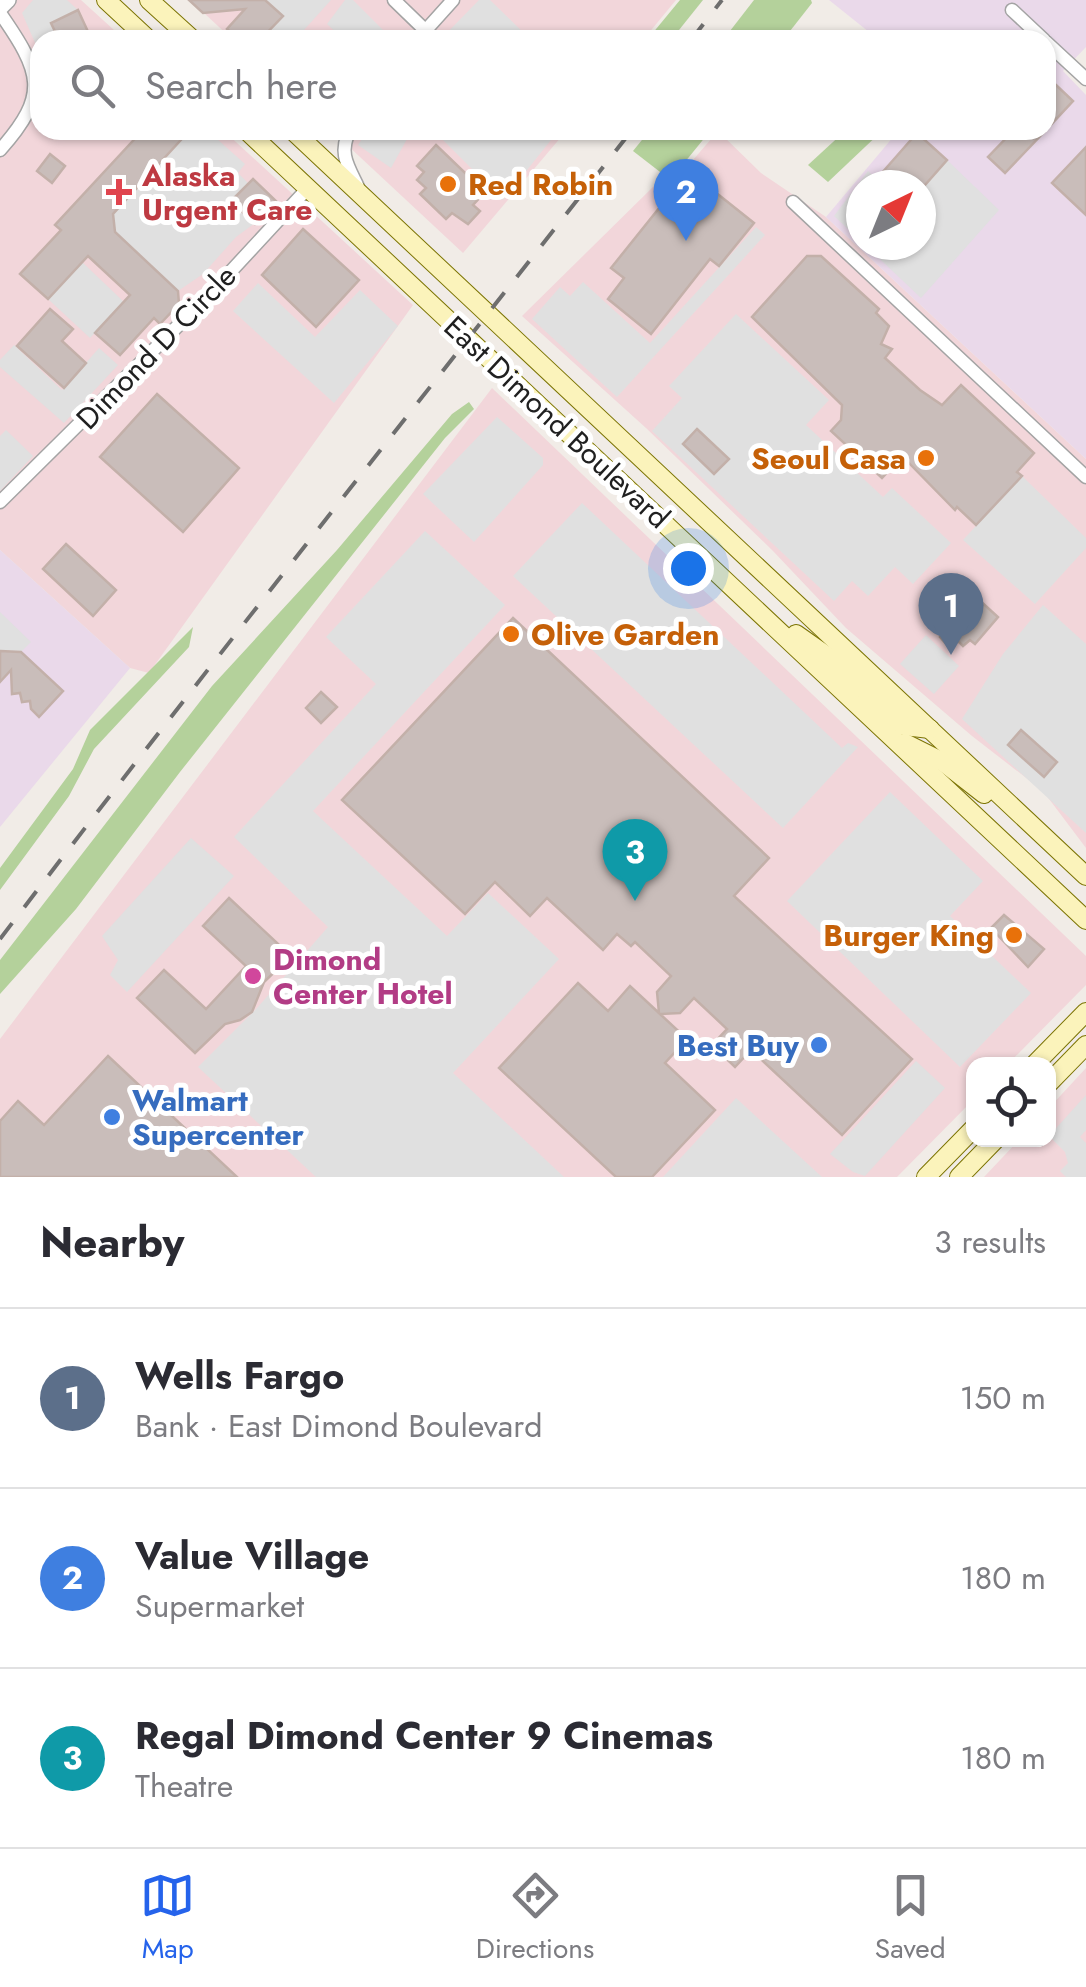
<!DOCTYPE html>
<meta charset="utf-8">
<style>
:root{--surface:#fff;--page:#f7f7f7;--text:#2b2b33;--muted:#7c7c81;--line:#e1e1e2;--accent:#2563eb}
body{margin:0;font-family:Jost,sans-serif;background:var(--page);color:var(--text)}
.controls{position:absolute;right:30px;bottom:30px;display:grid;overflow:hidden;border-radius:20px;box-shadow:0 2px 8px #0004}
.controls button{width:90px;height:90px;display:grid;place-items:center;padding:0;border:0;border-bottom:2px solid var(--line);background:var(--surface);color:var(--text);font:50px sans-serif}
.compass{position:absolute;left:846px;top:170px;width:90px;height:90px;border-radius:50%;background:var(--surface);box-shadow:0 2px 8px #0004;rotate:43deg}
.you{position:absolute;left:688px;top:568px;width:35px;height:35px;margin:-25px;border:8px solid #fff;border-radius:50%;background:#1a73e8;box-shadow:0 0 0 15px #1a73e833}
.badge{display:grid;place-items:center;width:65px;height:65px;border-radius:50%;background:var(--accent);color:#fff;font-size:32px;font-weight:700}
.pin{position:absolute;translate:-50% -82px;filter:drop-shadow(0 2px 5px #0008)}
.pin::after{content:'';position:absolute;top:52px;width:35px;height:30px;background:inherit;clip-path:polygon(0 0,100% 0,50% 100%)}
.list{margin:0;padding:0;list-style:none}
h2{display:flex;justify-content:space-between;align-items:center;height:130px;margin:0;padding:0 40px;font-size:42px}
h2 small{font-size:32px;font-weight:400;color:var(--muted)}
.list li{display:grid;grid-template-columns:65px 1fr auto;gap:30px;align-items:center;box-sizing:border-box;height:180px;padding:0 40px;border-top:2px solid var(--line)}
.list b{display:block;font-size:38px;white-space:nowrap}
.list p{margin:0;font-size:32px;white-space:nowrap;color:var(--muted)}
.list em{font-size:32px;font-style:normal;color:var(--muted)}
.icon{flex:none;width:55px;height:55px;fill:none;stroke:currentColor;stroke-width:2;stroke-linecap:round;stroke-linejoin:round}
.map{position:relative;flex:none;width:1086px;height:1177px;overflow:hidden}
.search{position:absolute;background:var(--surface);box-shadow:0 2px 8px #0004;left:30px;right:30px;top:30px;height:110px;display:flex;align-items:center;gap:25px;box-sizing:border-box;padding:0 35px;border-radius:30px;color:var(--muted);font-size:38px}
.sheet{height:670px;background:var(--surface)}
nav{display:flex;justify-content:space-around;align-items:center;box-sizing:border-box;height:140px;border-top:2px solid var(--line);background:var(--surface);font-size:28px;color:var(--muted)}
nav a{display:grid;justify-items:center;gap:5px}
nav .on{color:var(--accent)}
.map>svg:first-child{display:block}
.commercial{fill:#f2d6da}
.industrial{fill:#ead9ea;fill-rule:evenodd}
.forest{fill:#b4d19b}
.parking{fill:#e0e0e0}
.building{fill:#c9bdba;stroke:#c3b0a9;stroke-width:2.5}
.lines{fill:none;stroke-linecap:round;stroke-linejoin:round}
.minor-casing{stroke:#a4a4a4;stroke-width:15}
.tertiary-casing{stroke:#a4a4a4;stroke-width:18}
.secondary-casing{stroke:#7c7403;stroke-width:20}
.minor{stroke:#fff;stroke-width:12}
.tertiary{stroke:#fff;stroke-width:15}
.secondary{stroke:#fbf3bb;stroke-width:18}
.rail{stroke:#6e6e6e;stroke-width:4;stroke-dasharray:20 20;stroke-linecap:butt}
.food-dot{fill:#e8710a;stroke:#fff;stroke-width:4}
.health-dot{fill:#e0444e;stroke:#fff;stroke-width:4}
.hotel-dot{fill:#d1479c;stroke:#fff;stroke-width:4}
.shop-dot{fill:#3f7fe0;stroke:#fff;stroke-width:4}
.labels{text-anchor:middle;dominant-baseline:central;stroke-width:10;stroke-linejoin:round;paint-order:stroke}
.health-label{font-size:30px;font-weight:bold;fill:#be3a42;stroke:#fff;text-anchor:start}
.food-label{font-size:30px;font-weight:bold;fill:#c56008;stroke:#fff;text-anchor:start}
.street-label{font-size:30px;fill:#202020;stroke:#fff}
.hotel-label{font-size:30px;font-weight:bold;fill:#b23c85;stroke:#fff;text-anchor:start}
.shop-label{font-size:30px;font-weight:bold;fill:#366cbe;stroke:#fff;text-anchor:end}
</style>
<div class="map">
<svg width="1086" height="1177" viewBox="0 0 1086 1177">
<rect width="100%" height="100%" fill="#f1ece7"/>
<g class="commercial">
<polygon points="0,0 81,0 125,40 40,40 40,130 223,130 413,305 149,673 130,668 0,550"/>
<polygon points="190,0 676,0 643,40 233,40"/>
<polygon points="331,130 567,130 463,253"/>
<polygon points="718,131 761,173 826,217 1086,459 1086,848 1043,791 972,736 846,628 773,551 646,428 522,316 656,184 680,175"/>
<polygon points="492,388 1086,956 1086,985 1008,1064 974,1064 973,1100 897,1177 0,1177 0,1039"/>
<polygon points="1086,1068 1086,1177 984,1177 1019,1140 1048,1140 1049,1108"/>
</g>
<g class="industrial">
<path d="M829 0H1086V47L1063 71 1086 95V459L826 217 899 130H1046V40H879ZM861 185H921V245H861Z"/>
<polygon points="0,550 130,668 0,827"/>
</g>
<g class="forest">
<polygon points="680,0 703,0 671,40 647,40"/>
<polygon points="754,0 811,0 812,3 783,40 723,40"/>
<polygon points="650,130 711,130 680,168 664,175 633,151"/>
<polygon points="846,130 883,130 828,182 808,165"/>
<polygon points="469,402 474,409 445,438 180,772 76,909 0,994 0,960 212,686 337,550 452,414"/>
<polygon points="193,627 189,647 94,749 69,796 0,890 0,868 73,769 90,730"/>
</g>
<g class="parking">
<polygon points="33,0 67,0 78,10 51,23 59,40 40,40 40,54 22,13"/>
<polygon points="265,0 331,0 295,40 260,40 282,16"/>
<polygon points="345,0 353,0 393,40 344,40 327,24"/>
<polygon points="479,0 490,0 531,40 440,40"/>
<polygon points="190,130 207,130 245,164 238,173 248,183 232,201 255,223 236,237 203,274 178,291 115,232 113,214"/>
<polygon points="368,130 412,130 391,168 358,145"/>
<polygon points="433,130 559,130 503,200"/>
<polygon points="947,160 999,210 921,298 865,245 921,245 921,186"/>
<polygon points="868,171 883,185 861,185 861,241 834,216"/>
<polygon points="756,227 765,235 617,397 532,319 560,287 570,296 583,282 650,343"/>
<polygon points="82,262 124,302 90,338 48,299"/>
<polygon points="258,283 315,337 360,290 398,326 334,403 233,311"/>
<polygon points="736,314 829,400 806,425 883,497 892,488 951,543 913,584 895,567 868,596 852,581 834,601 652,431 682,398 669,386"/>
<polygon points="14,345 62,390 99,348 118,365 64,423 0,367 0,360"/>
<polygon points="497,417 543,458 543,465 474,542 423,494"/>
<polygon points="6,430 33,456 0,491 0,436"/>
<polygon points="1022,476 1086,538 1086,548 1035,604 963,540"/>
<polygon points="582,503 842,748 848,743 858,747 783,828 513,576"/>
<polygon points="425,531 505,605 313,811 447,936 488,893 559,959 453,1073 564,1177 316,1177 198,1067 257,1008 328,927 234,837 376,684 326,637"/>
<polygon points="1043,605 1086,644 1086,833 962,719 1003,654"/>
<polygon points="0,612 31,642 21,652 0,651"/>
<polygon points="926,635 959,666 934,694 900,664"/>
<polygon points="890,792 983,881 950,916 1031,993 960,1067 787,901"/>
<polygon points="191,838 234,876 127,992 110,975 118,960 102,936"/>
<polygon points="916,1061 945,1088 865,1176 853,1172 830,1154"/>
<polygon points="1086,1095 1086,1130 1080,1137 1086,1143 1086,1177 1066,1177 1060,1171 1068,1163 1065,1152 1049,1136"/>
<polygon points="736,1098 822,1177 663,1177"/>
</g>
<g class="building">
<polygon points="189,0 265,0 283,16 260,40 239,40 227,29 245,9 203,13"/>
<polygon points="78,10 90,36 80,40 59,40 51,23"/>
<polygon points="1056,85 1073,101 1046,130 1046,96"/>
<polygon points="143,130 190,130 113,214 115,232 178,291 179,304 160,324 154,318 120,355 95,333 130,295 88,256 48,299 20,274 61,230 55,225"/>
<polygon points="1014,130 1046,130 1005,173 988,157"/>
<polygon points="917,133 947,160 925,185 892,185 880,175"/>
<polygon points="436,145 485,192 473,205 480,211 468,224 452,213 446,219 420,194 426,188 417,180 424,172 417,166"/>
<polygon points="1086,147 1086,215 1052,183"/>
<polygon points="50,154 65,166 52,183 37,171"/>
<polygon points="253,179 276,201 255,224 231,201"/>
<polygon points="700,180 754,223 719,266 710,259 651,334 608,299 624,278 611,268 672,192 683,201"/>
<polygon points="303,229 359,280 316,327 262,275"/>
<polygon points="807,256 821,256 879,309 876,313 889,326 881,344 892,349 885,358 920,390 942,405 961,385 1034,453 1017,472 1022,476 976,525 957,507 955,510 906,460 898,461 882,478 831,431 841,420 842,405 752,317"/>
<polygon points="50,309 73,329 62,341 86,363 64,388 17,346"/>
<polygon points="157,394 239,468 183,532 100,457"/>
<polygon points="697,429 729,459 714,474 683,444"/>
<polygon points="66,544 116,590 93,616 43,569"/>
<polygon points="947,594 964,609 976,597 998,617 975,644 970,640 963,646 955,638 948,646 940,637 956,618 940,601"/>
<polygon points="513,618 769,858 734,896 912,1059 842,1135 751,1050 735,1067 712,1045 727,1029 694,998 680,1013 660,1014 687,1039 665,1063 715,1110 652,1177 616,1177 499,1068 578,983 608,1011 630,986 659,1013 657,992 671,976 635,942 631,946 617,934 603,950 547,898 530,916 495,882 465,914 342,800"/>
<polygon points="0,651 21,652 63,691 39,717 31,709 30,701 22,702 20,693 12,694 11,670 0,682"/>
<polygon points="321,692 337,707 321,723 306,708"/>
<polygon points="1021,730 1057,762 1044,777 1008,745"/>
<polygon points="229,898 291,956 264,982 252,1012 240,1020 225,1024 195,1053 137,998 164,970 206,1009 246,966 203,926"/>
<polygon points="1004,915 1044,949 1028,967 991,928"/>
<polygon points="108,1056 237,1177 0,1177 0,1121 18,1101 44,1125"/>
</g>
<g class="lines">
<defs>
<g id="minor">
<polyline points="394,0 425,30"/>
<polyline points="1012,10 1044,40"/>
<path d="M0 13C41 72 50 94 0 150"/>
<polyline points="417,40 453,0"/>
<polyline points="1046,42 1086,79"/>
<path d="M350 130C338 153 348 166 358 187"/>
<polyline points="793,202 1086,477"/>
<polyline points="0,502 209,295 308,188"/>
</g>
<polyline id="tertiary" points="0,8 8,0"/>
<g id="secondary">
<polyline points="106,0 149,40"/>
<polyline points="149,0 193,40"/>
<polyline points="246,130 1086,920"/>
<polyline points="292,130 1086,876"/>
<polyline points="796,634 830,658 904,726 930,729"/>
<polyline points="905,743 943,762 984,794"/>
<polyline points="1035,1064 1086,1012"/>
<polyline points="1048,1084 1086,1045"/>
<polyline points="926,1177 974,1128"/>
<polyline points="959,1177 995,1140"/>
</g>
</defs>
<use href="#minor" class="minor-casing"/>
<use href="#tertiary" class="tertiary-casing"/>
<use href="#secondary" class="secondary-casing"/>
<use href="#minor" class="minor"/>
<use href="#tertiary" class="tertiary"/>
<use href="#secondary" class="secondary"/>
<g class="rail">
<polyline points="691,40 722,0"/>
<path d="M0 939C207 667 421 400 632 130"/>
</g>
</g>
<g class="food-dot">
<circle cx="448" cy="184" r="10"/>
<circle cx="926" cy="458" r="10"/>
<circle cx="511" cy="634" r="10"/>
<circle cx="1014" cy="935" r="10"/>
</g>
<path class="health-dot" d="M114 177h10v10h10v10h-10v10h-10v-10h-10v-10h10z"/>
<circle class="hotel-dot" cx="253" cy="976" r="10"/>
<g class="shop-dot">
<circle cx="819" cy="1045" r="10"/>
<circle cx="112" cy="1117" r="10"/>
</g>
<g class="labels">
<g class="health-label">
<text x="142" y="175">Alaska<tspan x="142" dy="34">Urgent Care</tspan></text>
</g>
<g class="food-label">
<text x="468" y="184">Red Robin</text>
<text x="906" y="458" text-anchor="end">Seoul Casa</text>
<text x="531" y="634">Olive Garden</text>
<text x="994" y="935" text-anchor="end">Burger King</text>
</g>
<g class="street-label">
<text transform="translate(156 347) rotate(-46)">Dimond D Circle</text>
<text transform="translate(557 422) rotate(43)">East Dimond Boulevard</text>
</g>
<g class="hotel-label">
<text x="273" y="959">Dimond<tspan x="273" dy="34">Center Hotel</tspan></text>
</g>
<g class="shop-label">
<text x="799" y="1045">Best Buy</text>
<text x="132" y="1100" text-anchor="start">Walmart<tspan x="132" dy="34">Supercenter</tspan></text>
</g>
</g>
</svg>
<div class="controls">
<button><svg class="icon" aria-label="locate" viewBox="0 0 24 24"><circle cx="12" cy="12" r="6"/><path d="M12 2v4M12 18v4M2 12h4M18 12h4"/></svg></button>
</div>
<svg class="compass" viewBox="-18 -18 36 36"><path d="M0-13l5 13h-10z" fill="#e53935"/><path d="M0 13l5-13h-10z" fill="#7c7c81"/></svg>
<div class="you"></div>
<div class="pin badge" style="left:951px;top:655px;background:#5c6f8a">1</div>
<div class="pin badge" style="left:686px;top:241px;background:#3f7fe0">2</div>
<div class="pin badge" style="left:635px;top:901px;background:#0f9aa8">3</div>
<div class="search"><svg class="icon" aria-label="search" viewBox="0 0 24 24"><circle cx="10" cy="10" r="6"/><path d="M15 15l6 6"/></svg>Search here</div>
</div>
<section class="sheet">
<h2>Nearby<small>3 results</small></h2>
<ul class="list">
<li><span class="badge" style="background:#5c6f8a">1</span><div><b>Wells Fargo</b><p>Bank · East Dimond Boulevard</p></div><em>150 m</em></li>
<li><span class="badge" style="background:#3f7fe0">2</span><div><b>Value Village</b><p>Supermarket</p></div><em>180 m</em></li>
<li><span class="badge" style="background:#0f9aa8">3</span><div><b>Regal Dimond Center 9 Cinemas</b><p>Theatre</p></div><em>180 m</em></li>
</ul>
</section>
<nav>
<a class="on"><svg class="icon" aria-label="map" viewBox="0 0 24 24"><path d="M3 6l6-2 6 2 6-2v14l-6 2-6-2-6 2zM9 4v14M15 6v14"/></svg>Map</a>
<a><svg class="icon" aria-label="directions" viewBox="0 0 24 24"><path d="M12 3l9 9-9 9-9-9zM9 14v-3h6M13 9l2 2-2 2"/></svg>Directions</a>
<a><svg class="icon" aria-label="saved" viewBox="0 0 24 24"><path d="M7 4h10v16l-5-4-5 4z"/></svg>Saved</a>
</nav>
